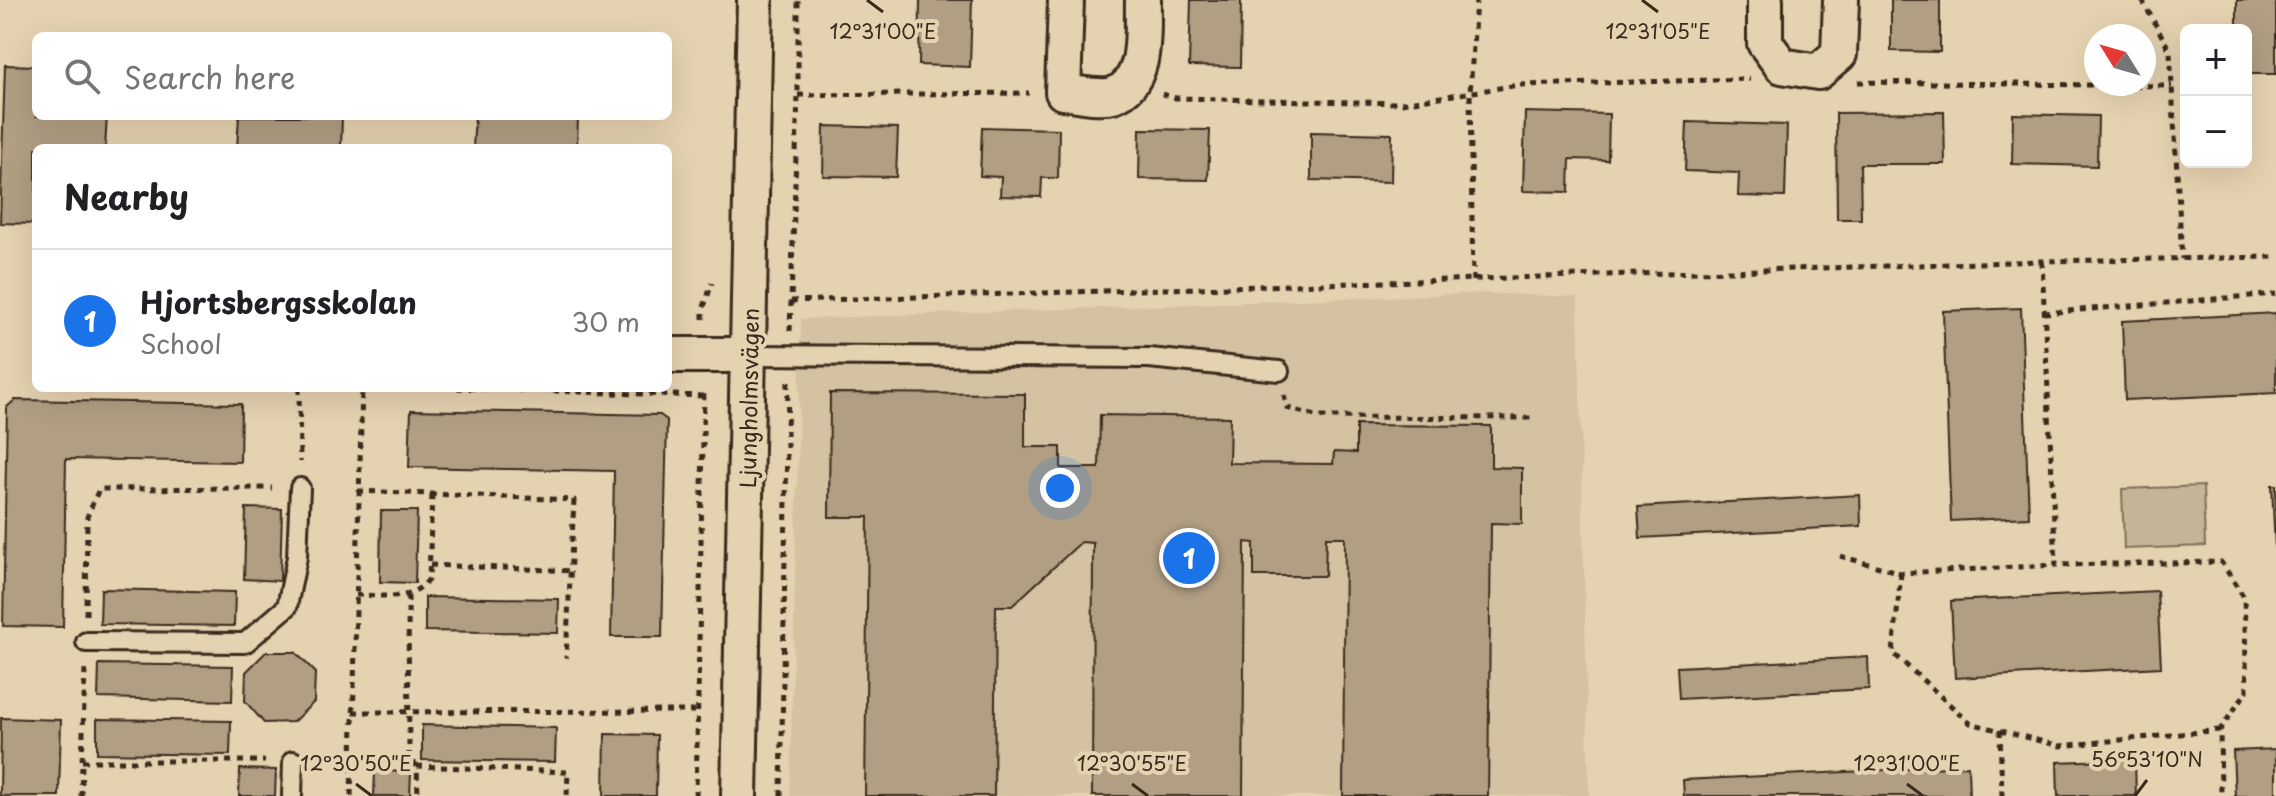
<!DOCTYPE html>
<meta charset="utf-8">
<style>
:root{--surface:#fff;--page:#f6f6f6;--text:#202124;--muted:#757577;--line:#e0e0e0;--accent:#1a73e8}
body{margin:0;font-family:"Playpen Sans",sans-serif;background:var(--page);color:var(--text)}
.controls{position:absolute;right:24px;top:24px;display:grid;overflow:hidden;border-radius:12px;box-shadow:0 8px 32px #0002}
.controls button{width:72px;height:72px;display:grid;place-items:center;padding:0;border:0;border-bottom:2px solid var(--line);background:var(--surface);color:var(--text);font:40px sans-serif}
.compass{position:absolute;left:2084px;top:24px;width:72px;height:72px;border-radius:50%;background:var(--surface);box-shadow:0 8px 32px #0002;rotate:307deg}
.you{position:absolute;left:1060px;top:488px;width:28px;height:28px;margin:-20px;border:6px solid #fff;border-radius:50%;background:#1a73e8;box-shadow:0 0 0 12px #1a73e833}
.badge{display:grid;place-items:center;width:52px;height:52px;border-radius:50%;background:var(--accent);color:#fff;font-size:26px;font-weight:700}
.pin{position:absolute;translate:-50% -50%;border:4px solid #fff;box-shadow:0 2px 8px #0006}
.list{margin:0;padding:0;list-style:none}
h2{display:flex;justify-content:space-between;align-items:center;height:104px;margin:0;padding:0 32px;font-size:34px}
h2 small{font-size:26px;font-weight:400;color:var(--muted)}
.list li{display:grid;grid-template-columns:52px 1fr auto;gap:24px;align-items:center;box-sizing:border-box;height:144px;padding:0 32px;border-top:2px solid var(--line)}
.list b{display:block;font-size:30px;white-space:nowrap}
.list p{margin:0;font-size:26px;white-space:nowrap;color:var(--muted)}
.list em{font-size:26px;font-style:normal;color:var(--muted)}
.icon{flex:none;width:44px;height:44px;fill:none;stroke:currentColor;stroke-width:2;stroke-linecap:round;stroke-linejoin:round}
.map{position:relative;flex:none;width:2276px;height:796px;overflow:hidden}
.search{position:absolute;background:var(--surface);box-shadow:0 8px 32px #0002;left:32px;top:32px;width:640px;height:88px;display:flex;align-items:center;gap:20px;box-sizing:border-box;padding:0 28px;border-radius:12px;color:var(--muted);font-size:30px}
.panel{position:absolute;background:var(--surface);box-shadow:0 8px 32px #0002;left:32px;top:144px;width:640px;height:248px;border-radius:12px}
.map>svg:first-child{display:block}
.built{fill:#d5c2a2}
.green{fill:#c6b496;stroke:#806f5a;stroke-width:2}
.building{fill:#b19e83;stroke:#3b2a1e;stroke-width:2}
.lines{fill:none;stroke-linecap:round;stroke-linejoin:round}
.service-casing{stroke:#3b2a1e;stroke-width:24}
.minor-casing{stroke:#3b2a1e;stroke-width:40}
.path{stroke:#3b2a1e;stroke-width:5;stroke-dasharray:6 6;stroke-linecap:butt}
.service{stroke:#e5d2b0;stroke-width:18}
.minor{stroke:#e5d2b0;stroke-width:34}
.ticks{fill:none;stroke:#3b2a1e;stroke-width:3}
.labels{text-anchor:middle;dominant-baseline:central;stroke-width:8;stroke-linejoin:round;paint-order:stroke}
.street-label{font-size:22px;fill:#3b2a1e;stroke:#e5d2b0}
.ticks-label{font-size:20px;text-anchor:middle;fill:#3b2a1e;stroke:#e5d2b0;stroke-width:8;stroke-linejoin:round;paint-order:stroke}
</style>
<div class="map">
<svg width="2276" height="796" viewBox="0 0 2276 796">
<rect width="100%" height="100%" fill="#e5d2b0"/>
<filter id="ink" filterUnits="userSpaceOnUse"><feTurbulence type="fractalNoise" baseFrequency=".0125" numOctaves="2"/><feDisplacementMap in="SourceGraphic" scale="16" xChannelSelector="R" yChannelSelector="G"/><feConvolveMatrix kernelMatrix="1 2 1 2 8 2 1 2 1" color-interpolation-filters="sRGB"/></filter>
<g filter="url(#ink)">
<polygon class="built" points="1482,293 1578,297 1589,796 790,796 801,319"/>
<polygon class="green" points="2203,486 2205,546 2124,549 2122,489"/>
<g class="building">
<polygon points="920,0 972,0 970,67 919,65"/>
<polygon points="1191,0 1241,0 1240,67 1189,66"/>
<polygon points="1891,0 1940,0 1940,52 1891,51"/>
<polygon points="2237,0 2276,0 2276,74 2246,74 2246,30 2237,30"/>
<polygon points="5,65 36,66 36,116 107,116 105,148 36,148 36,224 0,223"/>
<polygon points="1525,112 1609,114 1608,160 1570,159 1569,192 1523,191"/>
<polygon points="1944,112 1945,164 1860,164 1861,219 1837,219 1836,113"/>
<polygon points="2013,114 2098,116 2097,166 2012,164"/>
<polygon points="239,116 342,116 341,148 237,148"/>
<polygon points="475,116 578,116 577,148 473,148"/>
<polygon points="1687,122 1787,125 1785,197 1738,196 1739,173 1685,171"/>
<polygon points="824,126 898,128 896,177 823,176"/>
<polygon points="982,127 1059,129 1058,178 1042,178 1041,197 1000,196 1001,177 980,176"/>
<polygon points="1140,129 1210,130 1208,180 1139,179"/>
<polygon points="1311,132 1392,134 1391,182 1311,180"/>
<polygon points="2021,308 2029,517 1951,521 1943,311"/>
<polygon points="2276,313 2276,393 2125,400 2122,321"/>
<polygon points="830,393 1025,394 1025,447 1061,447 1061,468 1099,468 1100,415 1230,417 1229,463 1333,464 1334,452 1356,453 1356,425 1491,426 1491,467 1522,468 1522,524 1491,523 1488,796 1343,796 1345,537 1326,537 1325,576 1254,576 1254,543 1245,542 1243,796 1092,796 1093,543 1081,542 1012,606 996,606 994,796 865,796 868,517 829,517"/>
<polygon points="15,400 241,404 240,462 66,459 63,627 3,626 7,407"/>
<polygon points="411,410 660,415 667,420 662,637 611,637 614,471 409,467"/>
<polygon points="2272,485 2276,485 2276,570"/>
<polygon points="1860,495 1861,526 1640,538 1638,507"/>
<polygon points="246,508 282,509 280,581 244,579"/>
<polygon points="381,511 417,511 415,583 380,582"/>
<polygon points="101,589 235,592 234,626 100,624"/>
<polygon points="2157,591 2161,667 1955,678 1951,601"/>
<polygon points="425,597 559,599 558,633 425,631"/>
<polygon points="266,652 295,652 315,672 314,702 293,722 264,723 245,701 246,672"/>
<polygon points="1868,657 1869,689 1679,699 1677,667"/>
<polygon points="99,664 233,666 232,701 98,698"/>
<polygon points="1,718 61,720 59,796 0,796"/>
<polygon points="97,719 231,721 230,755 97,753"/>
<polygon points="422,725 556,728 555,762 422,760"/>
<polygon points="605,734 657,735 656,796 604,796"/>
<polygon points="2276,749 2276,796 2235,796 2233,751"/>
<polygon points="2135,759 2136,796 2058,796 2057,762"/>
<polygon points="1968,766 1969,796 1684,796 1683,780"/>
<polygon points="240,769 276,770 275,796 239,796"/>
<polygon points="375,771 411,772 410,796 374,796"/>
</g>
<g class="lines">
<defs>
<g id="service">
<polyline points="749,355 1149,358 1279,371"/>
<polyline points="86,642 245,643 287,607 297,557 300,488"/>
<polyline points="292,796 293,761"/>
</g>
<g id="minor">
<path d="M1066 0 1063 92C1077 93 1100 99 1113 95 1149 82 1142 31 1143 0"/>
<polyline points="1765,0 1765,43 1782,66 1818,72 1839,54 1841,0"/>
<polyline points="668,355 749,355"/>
<polyline points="739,796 755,0"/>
</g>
</defs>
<use href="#service" class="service-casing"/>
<use href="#minor" class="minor-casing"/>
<g class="path">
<polyline points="2142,0 2170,51 2182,259"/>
<polyline points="1858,82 2172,86"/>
<polyline points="1162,94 1176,98 1401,103 1519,85 1750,79"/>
<polyline points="798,95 1029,93"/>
<polyline points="2042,261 2056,565 2221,562 2244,597 2247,691 2220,730 2221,796"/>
<polyline points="1473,281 1470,93 1476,0"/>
<polyline points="791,301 2042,261 2276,257"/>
<polyline points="2044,313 2276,294"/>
<polyline points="703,319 703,310 712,283"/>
<polyline points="790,331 798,95 798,0"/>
<polyline points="299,388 300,462"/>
<polyline points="457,388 704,396"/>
<polyline points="1284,395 1287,408 1319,417 1533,418"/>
<polyline points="358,491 574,500 566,658"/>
<polyline points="1840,556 1901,573 2056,565"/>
<polyline points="430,565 571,571"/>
<polyline points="1901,573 1893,653 1970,723 2060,746 2220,730"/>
<path d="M356 595C383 595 411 602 429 579L432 493"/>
<polyline points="408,596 409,757 417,766 418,796"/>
<polyline points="86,615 87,517 99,489 272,488"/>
<polyline points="353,712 698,711"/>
<polyline points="2000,730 2002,796"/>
<polyline points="82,761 265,761"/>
<polyline points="417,766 568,772 567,796"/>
<polyline points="81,796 85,669"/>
<polyline points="351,796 362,388"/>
<polyline points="696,796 704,389"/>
<polyline points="781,796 788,381"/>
</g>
<use href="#service" class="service"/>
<use href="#minor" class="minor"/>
</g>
</g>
<path class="ticks" d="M867 0 883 12M1642 0 1658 12M356 784 372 796M1132 784 1148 796M1907 784 1923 796M2135 796 2147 780"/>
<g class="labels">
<g class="street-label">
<text transform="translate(748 398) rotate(-89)">Ljungholmsvägen</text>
</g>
</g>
<g class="ticks-label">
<text x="883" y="39">12°31'00"E</text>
<text x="1658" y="39">12°31'05"E</text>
<text x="2147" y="767">56°53'10"N</text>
<text x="356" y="771">12°30'50"E</text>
<text x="1132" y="771">12°30'55"E</text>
<text x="1907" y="771">12°31'00"E</text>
</g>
</svg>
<div class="controls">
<button>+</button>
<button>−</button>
</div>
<svg class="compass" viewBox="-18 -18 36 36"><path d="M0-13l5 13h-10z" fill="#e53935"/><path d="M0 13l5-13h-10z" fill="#757577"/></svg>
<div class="you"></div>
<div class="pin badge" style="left:1189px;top:558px">1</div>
<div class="search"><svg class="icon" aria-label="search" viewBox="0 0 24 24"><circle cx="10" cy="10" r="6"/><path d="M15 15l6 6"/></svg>Search here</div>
<section class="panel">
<h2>Nearby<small></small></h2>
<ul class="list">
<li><span class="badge">1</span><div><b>Hjortsbergsskolan</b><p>School</p></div><em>30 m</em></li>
</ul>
</section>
</div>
